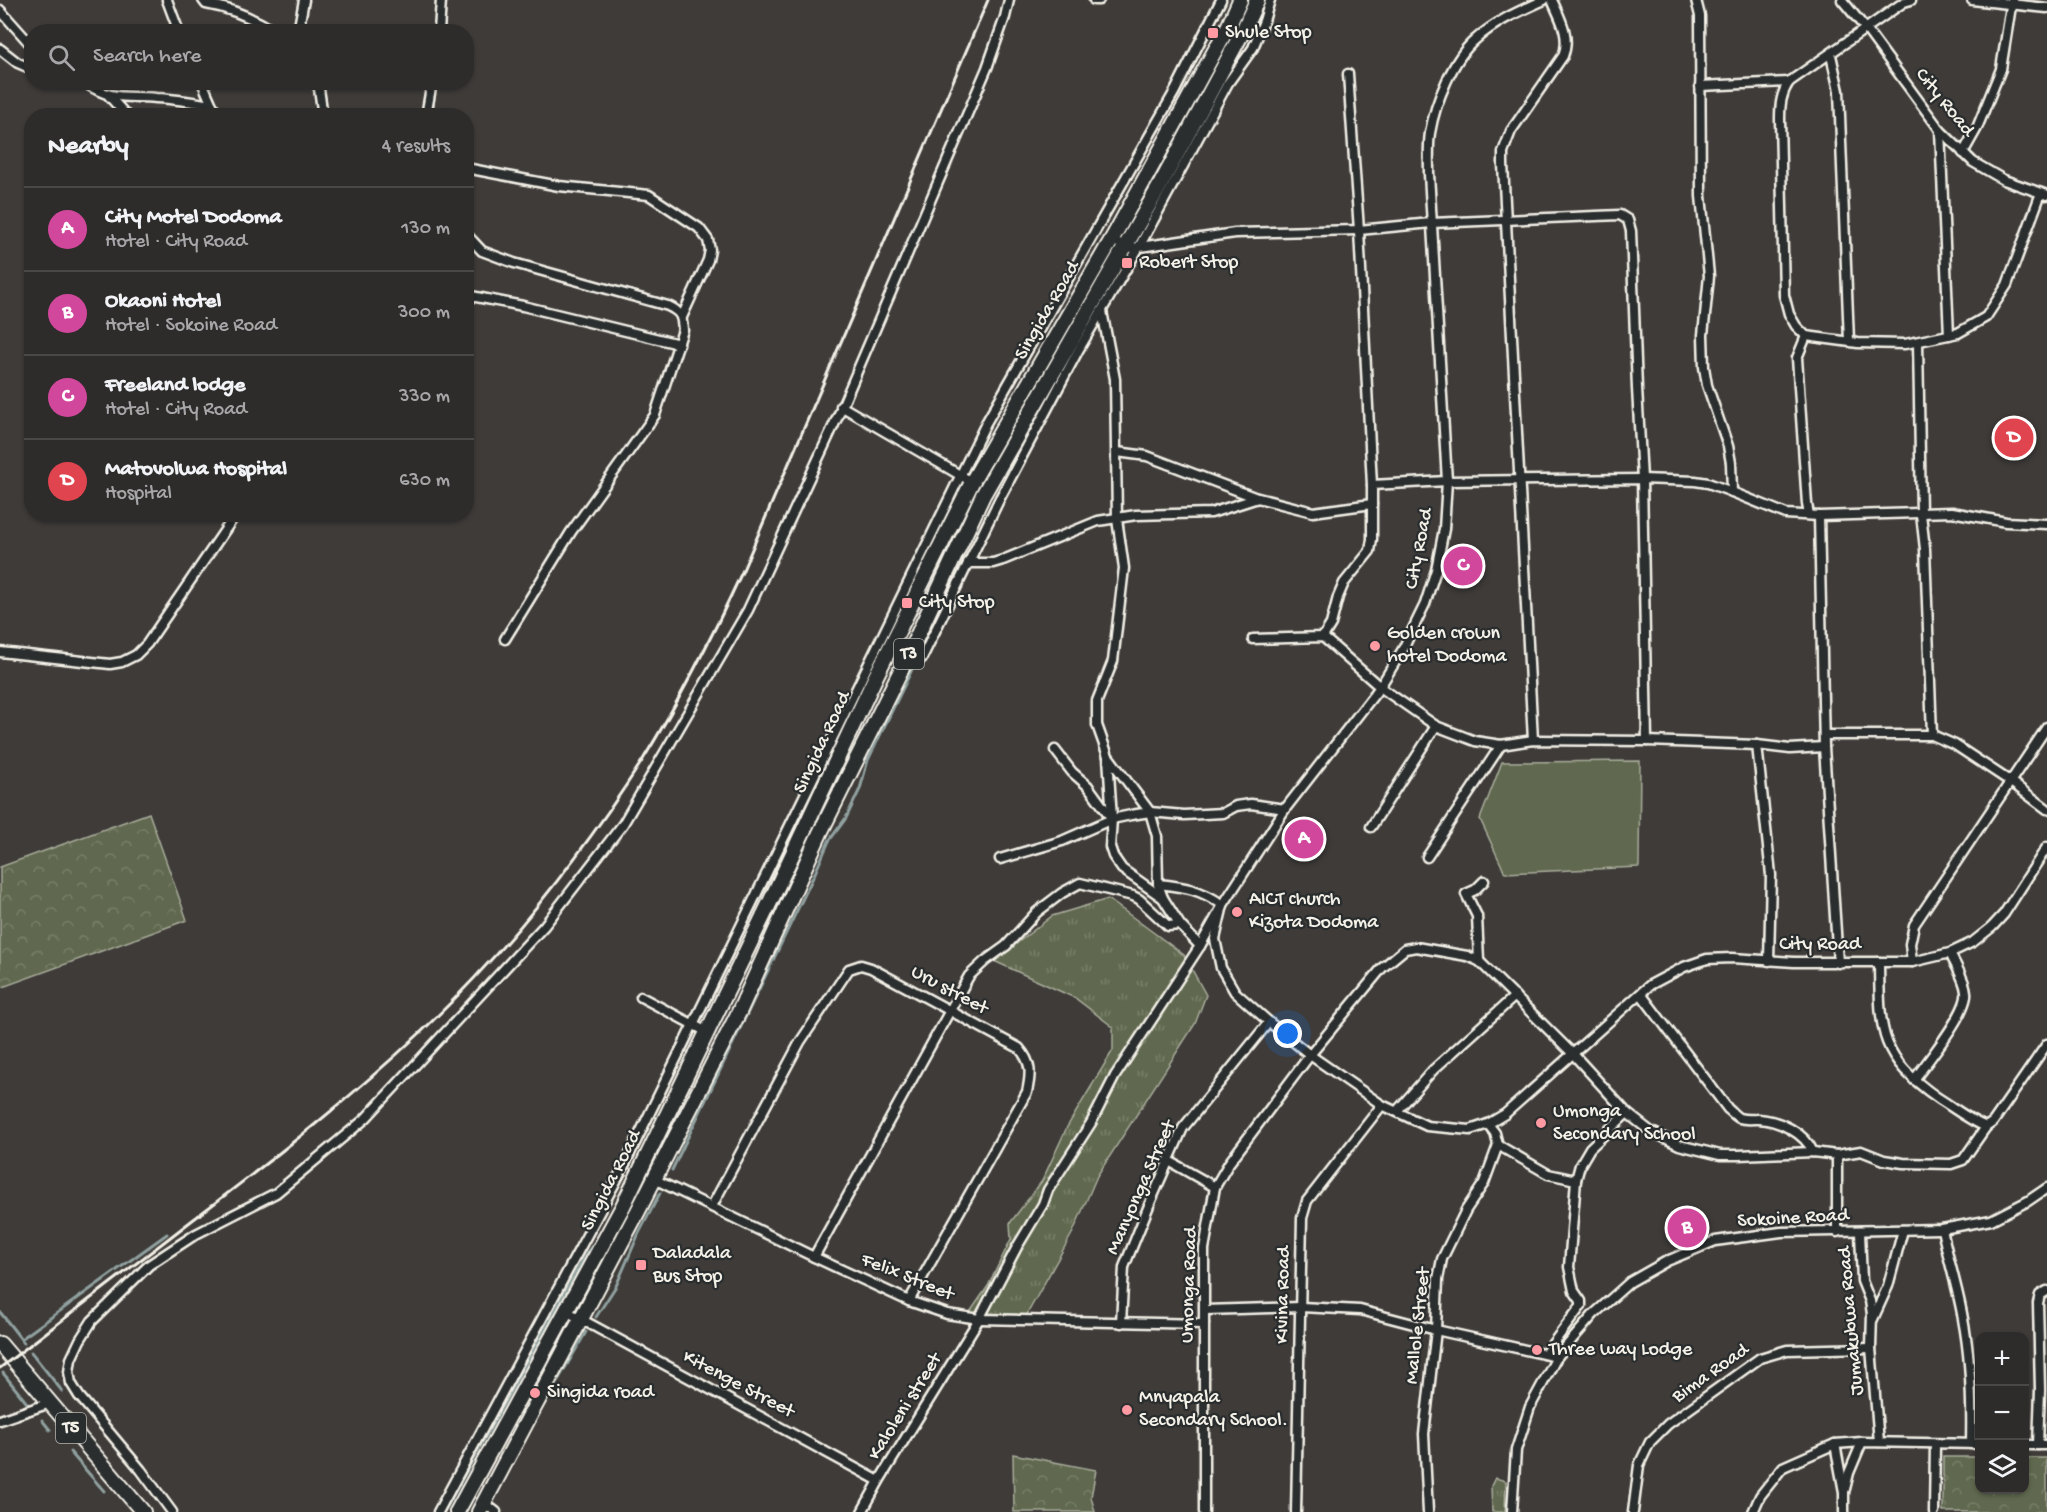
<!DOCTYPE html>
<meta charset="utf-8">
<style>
:root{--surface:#2e2c2b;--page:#363433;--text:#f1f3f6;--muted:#a7a7a9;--line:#494847;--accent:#95b2f1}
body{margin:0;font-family:"Gochi Hand",sans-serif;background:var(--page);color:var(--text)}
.controls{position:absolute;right:18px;bottom:18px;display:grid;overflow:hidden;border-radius:12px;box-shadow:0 2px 4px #0004}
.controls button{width:54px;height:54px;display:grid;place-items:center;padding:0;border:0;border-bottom:2px solid var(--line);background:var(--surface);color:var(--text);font:30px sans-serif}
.you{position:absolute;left:1288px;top:1034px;width:21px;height:21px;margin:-15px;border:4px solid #fff;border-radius:50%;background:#1a73e8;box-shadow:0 0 0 9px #1a73e833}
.badge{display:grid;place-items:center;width:39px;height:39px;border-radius:50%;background:var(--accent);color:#fff;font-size:20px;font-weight:700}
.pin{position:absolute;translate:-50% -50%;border:3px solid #fff;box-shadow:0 2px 6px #0006}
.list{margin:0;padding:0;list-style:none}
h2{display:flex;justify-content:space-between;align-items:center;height:78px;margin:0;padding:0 24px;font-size:26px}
h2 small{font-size:20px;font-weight:400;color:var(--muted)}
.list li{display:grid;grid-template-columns:39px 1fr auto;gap:18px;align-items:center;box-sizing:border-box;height:84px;padding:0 24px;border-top:2px solid var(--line)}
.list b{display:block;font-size:22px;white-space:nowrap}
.list p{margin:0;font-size:20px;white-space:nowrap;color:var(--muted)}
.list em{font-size:20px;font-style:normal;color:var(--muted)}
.icon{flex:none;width:33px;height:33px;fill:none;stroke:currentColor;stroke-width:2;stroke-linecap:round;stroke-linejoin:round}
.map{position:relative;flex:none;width:2047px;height:1512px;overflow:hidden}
.search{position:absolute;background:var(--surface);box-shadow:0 2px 4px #0004;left:24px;top:24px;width:450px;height:66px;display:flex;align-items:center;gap:15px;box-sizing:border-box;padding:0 21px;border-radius:24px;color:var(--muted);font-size:22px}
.panel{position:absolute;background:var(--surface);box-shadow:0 2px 4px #0004;left:24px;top:108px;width:450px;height:414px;border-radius:24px}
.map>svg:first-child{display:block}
.grass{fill:url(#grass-tufts);stroke:#aaad9c;stroke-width:1.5}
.forest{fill:url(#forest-crowns);stroke:#aaad9c;stroke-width:1.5}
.pitch{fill:#61694f;stroke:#aaad9c;stroke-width:1.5}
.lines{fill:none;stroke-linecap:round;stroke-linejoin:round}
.stream{stroke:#90a19f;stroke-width:3}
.minor-casing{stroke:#f4f1e8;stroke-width:13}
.trunk-casing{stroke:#f4f1e8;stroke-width:18}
.minor{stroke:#2a2d2e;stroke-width:8}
.trunk{stroke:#2a2d2e;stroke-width:14}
.rail{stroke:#f4f1e8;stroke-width:3}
.poi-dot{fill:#ff9aa2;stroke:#2a2d2e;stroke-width:2}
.labels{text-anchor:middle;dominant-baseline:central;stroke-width:4.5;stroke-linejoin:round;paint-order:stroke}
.shield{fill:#2a2d2e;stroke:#b7b6b0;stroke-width:1.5}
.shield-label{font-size:18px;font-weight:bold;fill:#f4f1e8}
.poi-label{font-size:20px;fill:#f4f1e8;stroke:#2a2d2e;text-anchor:start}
.street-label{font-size:20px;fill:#f4f1e8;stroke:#2a2d2e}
</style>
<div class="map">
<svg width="2047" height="1512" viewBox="0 0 2047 1512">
<defs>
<pattern id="grass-tufts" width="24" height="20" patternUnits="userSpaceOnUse" patternTransform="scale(1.5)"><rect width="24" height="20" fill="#61694f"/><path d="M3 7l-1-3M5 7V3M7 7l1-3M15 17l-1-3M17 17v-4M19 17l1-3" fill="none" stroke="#787f68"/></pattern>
<pattern id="forest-crowns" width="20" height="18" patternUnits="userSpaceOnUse" patternTransform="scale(1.5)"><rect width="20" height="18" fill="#61694f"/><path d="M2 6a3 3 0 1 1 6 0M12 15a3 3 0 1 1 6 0" fill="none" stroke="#787f68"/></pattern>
</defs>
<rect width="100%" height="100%" fill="#3e3b39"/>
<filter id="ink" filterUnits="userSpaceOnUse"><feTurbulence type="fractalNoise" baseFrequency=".0167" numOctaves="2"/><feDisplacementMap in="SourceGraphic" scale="12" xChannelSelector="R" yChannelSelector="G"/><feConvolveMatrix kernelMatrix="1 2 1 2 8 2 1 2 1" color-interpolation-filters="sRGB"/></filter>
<g filter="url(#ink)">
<g class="grass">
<polygon points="1108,899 1184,955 1206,995 1195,1024 1097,1176 1073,1232 1026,1316 970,1312 988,1286 1011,1239 1010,1223 1042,1181 1067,1127 1113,1050 1113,1027 1075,998 994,961 1052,916"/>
<polygon points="1495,1478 1506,1481 1505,1512 1492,1512 1491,1486"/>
</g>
<g class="forest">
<polygon points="149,813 187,920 0,988 0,867"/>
<polygon points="1013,1454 1096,1470 1091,1497 1095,1512 1014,1512"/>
<polygon points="1943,1457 1979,1457 1980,1490 2024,1490 2025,1458 2047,1458 2047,1512 1943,1512"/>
</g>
<polygon class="pitch" points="1640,761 1639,867 1505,873 1480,819 1502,762"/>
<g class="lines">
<g class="stream">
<polyline points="918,657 961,567"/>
<polyline points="847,722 868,677"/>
<polyline points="672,1170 815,873 829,841 846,818 860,789 868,760 915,663"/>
<polyline points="0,1312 24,1343"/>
<polyline points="596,1317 616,1286 639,1233 660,1193"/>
<polyline points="21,1339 167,1234"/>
<polyline points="31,1352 62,1391"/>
<polyline points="3,1373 30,1407"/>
<polyline points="539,1413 586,1332"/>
<polyline points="42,1420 50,1430"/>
<polyline points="70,1452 104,1491"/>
<polyline points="444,1512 586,1254 598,1238"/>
</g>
<defs>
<g id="minor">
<polyline points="167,0 179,32"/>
<path d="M203 0 206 4C230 8 255 19 276 32"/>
<polyline points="1094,0 1099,0"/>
<path d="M1544 0C1520 11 1496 21 1476 39 1453 58 1435 103 1430 133 1428 146 1429 161 1429 174L1447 481 1444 529 1436 570 1425 604 1403 649 1380 687 1285 809 1223 905 1215 939 1221 968 1235 992 1269 1022 1310 1055 1382 1105 1427 1126 1470 1130 1488 1124 1505 1114 1650 985 1684 967 1707 959 1732 958 1794 962H1912L1950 953 1973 942 1992 927 2004 914 2047 847"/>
<polyline points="1696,0 1700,16 1701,196 1709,276 1703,335 1704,367 1707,385 1728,446 1731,463 1732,492"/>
<polyline points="1842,0 1866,29 1940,130 1973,162 2004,180 2047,195"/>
<path d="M1911 0 1904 2 1789 82C1781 94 1780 105 1780 119L1784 295 1789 314 1796 326 1806 336 1858 343 1905 344 1958 333 1986 317 2007 285 2041 193"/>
<polyline points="1972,0 2047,8"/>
<polyline points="0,10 32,46"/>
<polyline points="298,32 304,0"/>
<polyline points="439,32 441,0"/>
<polyline points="0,49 18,63 32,69"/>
<polyline points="1831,55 1839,91 1849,341"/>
<path d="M84 82C112 102 125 95 156 98 175 99 194 102 212 105"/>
<polyline points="202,82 212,105 219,116"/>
<polyline points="318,82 323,116"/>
<polyline points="1700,86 1789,82"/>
<polyline points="109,96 127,116"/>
<polyline points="426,116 432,82"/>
<polyline points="1940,130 1949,335"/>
<polyline points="1963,153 1977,128 2001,69 2012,0"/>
<polyline points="466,168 559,186 649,195 699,228 708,240 710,250 708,260 682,317"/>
<path d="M466 234 482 251 514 263 668 306C681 312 682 316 683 330L655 415 571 532 505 639"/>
<polyline points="1112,239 1125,247 1133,248 1235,233 1359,230 1431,223 1620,215 1628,220 1631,231 1637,388 1642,479 1647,741"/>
<polyline points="466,295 523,306 679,344"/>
<polyline points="1102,311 1115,379 1117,519 1124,568 1113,661 1097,701 1097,725 1108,756 1150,812 1157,836 1158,884 1163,898"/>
<polyline points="1806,336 1797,358 1807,504 1809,515"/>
<polyline points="1918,342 1921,514 1925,549 1932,735"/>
<polyline points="841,406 965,478"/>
<polyline points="1117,452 1147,456 1257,498"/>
<polyline points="1372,485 1447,481 1642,479 1695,481 1708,483 1732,492 1786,514 1819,516 1952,512 2006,522 2047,524"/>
<polyline points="1819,516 1824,747 1838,963"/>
<polyline points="968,563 993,563 1003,560 1098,521 1136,515 1211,513 1258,498 1313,512 1372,504"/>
<polyline points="1323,637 1331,624 1338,597 1344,583 1370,551 1372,539 1372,485 1359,230 1348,74"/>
<polyline points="1253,639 1323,637 1380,687 1436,726 1475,741 1501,745 1533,740 1647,741 1757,745 1790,749 1824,747"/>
<polyline points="0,652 110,664 122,662 136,655 147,644 236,514"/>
<polyline points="906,660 916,662 922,658 1000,498 1079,349 1139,247 1228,83 1253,48 1264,21 1270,0"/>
<polyline points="1824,735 1932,735 1955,745 2011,782 2047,809"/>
<path d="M1533 740 1503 164V152L1511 131 1563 56C1571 37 1560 18 1552 0"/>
<polyline points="1757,745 1771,875 1769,961"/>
<polyline points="1055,750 1072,772 1088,786 1112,819"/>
<polyline points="1108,757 1112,819 1110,847 1113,856 1122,869 1163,898 1180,925 1200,946"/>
<polyline points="1371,827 1436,726"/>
<polyline points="1427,857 1501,745"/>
<polyline points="1000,859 1062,841 1112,819 1131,815 1150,812 1184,815 1223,813 1236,806 1251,804 1285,809"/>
<polyline points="1479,961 1477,916 1466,894 1475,890 1484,881"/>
<path d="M1879 962C1880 1031 1878 1056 1938 1098 1954 1108 1969 1120 1986 1127L1993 1122 2047 1044"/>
<polyline points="1912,962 1910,944 1914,925 2047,727"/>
<path d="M1641 994 1728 1109C1732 1112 1735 1116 1739 1118 1746 1120 1752 1119 1758 1119 1779 1120 1805 1133 1813 1152"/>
<polyline points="641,997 707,1032"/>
<path d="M1914 1080C1926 1063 1969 1011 1966 992 1965 979 1955 965 1950 953"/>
<polyline points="1397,1111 1433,1070 1515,996"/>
<polyline points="1498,1145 1548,1174 1576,1180"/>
<polyline points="1169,1161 1215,1187"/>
<polyline points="654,1179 814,1257 909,1301 947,1314 979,1319 1204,1324"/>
<path d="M712 1206 800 1042 849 969 861 965 871 968 1019 1048C1032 1063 1031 1074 1027 1092L909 1301"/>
<path d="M1942 1229C1948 1259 1958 1289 1963 1319 1971 1361 1972 1402 1971 1444"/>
<polyline points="1837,1232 1837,1155"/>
<polyline points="1860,1232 1862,1281 1870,1301 1872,1314 1871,1348 1879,1442"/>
<polyline points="814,1257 969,976 985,961 1006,946 1037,912 1062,893 1080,883 1133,896 1139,899 1168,926 1180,925"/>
<polyline points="1205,1310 1301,1307 1360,1310 1436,1330 1557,1357"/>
<polyline points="566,1311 879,1481"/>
<polyline points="1873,1319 1888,1286 1903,1230"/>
<polyline points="1121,1323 1124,1267 1150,1203 1183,1128 1269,1022"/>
<polyline points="1545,1354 1581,1306 1581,1301 1574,1291 1569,1267 1576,1180 1580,1165 1590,1148 1627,1113"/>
<polyline points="0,1420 50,1403"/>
<polyline points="1835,1444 1844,1492 1844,1512"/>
<polyline points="2024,1445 2047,1445"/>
<polyline points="2038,1445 2040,1390 2038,1303 2040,1295 2047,1291"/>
<polyline points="1845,1489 1849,1473 1862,1442"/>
<polyline points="484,1503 496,1512"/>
<polyline points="172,1512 141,1470 79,1396 71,1383 69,1372 71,1359 80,1340 92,1321 149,1265 196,1234 276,1193 365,1119 544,926 623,824 748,610 838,416 987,68 1005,17 1009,0"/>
<polyline points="438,1512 623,1168 986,423 1175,91 1221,0"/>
<path d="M862 1512 879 1481 979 1319 1017 1247 1043 1204 1048 1190 1091 1123 1115 1076 1200 946 1223 905C1200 889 1185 887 1158 884"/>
<polyline points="1204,1512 1204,1249 1215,1187 1229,1163 1310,1055 1382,968 1405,949 1416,947 1467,956 1479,961 1574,1055 1627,1113 1650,1131 1679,1145 1720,1155 1738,1155 1813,1152 1837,1155 1861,1151 1884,1160 1903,1163 1951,1164 1963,1160 1986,1127"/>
<polyline points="1296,1512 1302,1218 1307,1201 1382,1105"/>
<polyline points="1428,1512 1424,1434 1436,1330 1438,1279 1442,1259 1466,1210 1484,1183 1498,1145 1495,1133 1488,1124"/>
<polyline points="1512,1512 1516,1450 1530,1407 1557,1357 1594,1314 1630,1282 1667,1261 1715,1241 1781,1232 1942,1229 1991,1220 2028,1201 2047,1188"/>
<polyline points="1633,1512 1639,1465 1650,1442 1668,1424 1760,1358 1787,1350 1871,1348"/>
<polyline points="1753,1512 1760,1496 1783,1467 1835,1444 1862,1442 1980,1444"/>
<polyline points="1934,1512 1935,1444"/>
</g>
<g id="trunk">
<polyline points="0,1344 143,1512"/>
<polyline points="457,1512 623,1206 771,900 875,678 972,482 1112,239 1229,25 1240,0"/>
<polyline points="479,1512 638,1211 739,1012 820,833 906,660 983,495 1158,189 1243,31 1257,0"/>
</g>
</defs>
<use href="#minor" class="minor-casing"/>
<use href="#trunk" class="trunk-casing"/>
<use href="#minor" class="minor"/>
<use href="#trunk" class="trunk"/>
<path class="rail" d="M0 1368C68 1316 135 1264 203 1212 278 1155 352 1097 421 1032 505 952 579 859 642 761 680 700 713 635 743 570L988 0"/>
</g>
</g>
<g class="poi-dot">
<rect x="1207" y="27" width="12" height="12" rx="3"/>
<rect x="1121" y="257" width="12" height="12" rx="3"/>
<rect x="901" y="597" width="12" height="12" rx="3"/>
<circle cx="1375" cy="646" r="6"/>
<circle cx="1237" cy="912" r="6"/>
<circle cx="1541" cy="1123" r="6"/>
<rect x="635" y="1259" width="12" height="12" rx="3"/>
<circle cx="1537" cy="1350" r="6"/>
<circle cx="535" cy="1393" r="6"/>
<circle cx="1127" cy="1410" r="6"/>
</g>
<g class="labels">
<g class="shield">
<rect x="894" y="639" width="30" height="30" rx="4.5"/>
<rect x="56" y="1413" width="30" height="30" rx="4.5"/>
</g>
<g class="shield-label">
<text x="909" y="654">T3</text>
<text x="71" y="1428">T5</text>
</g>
<g class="poi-label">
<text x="1225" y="33">Shule Stop</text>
<text x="1139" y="263">Robert Stop</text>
<text x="919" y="603">City Stop</text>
<text x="1387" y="634">Golden crown<tspan x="1387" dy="23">hotel Dodoma</tspan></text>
<text x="1249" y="900">AICT church<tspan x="1249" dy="23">Kizota Dodoma</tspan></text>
<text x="1553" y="1112">Umonga<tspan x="1553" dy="23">Secondary School</tspan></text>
<text x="653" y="1254">Daladala<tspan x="653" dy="23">Bus Stop</tspan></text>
<text x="1549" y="1350">Three way Lodge</text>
<text x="547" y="1393">Singida road</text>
<text x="1139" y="1398">Mnyapala<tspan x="1139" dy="23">Secondary School.</tspan></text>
</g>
<g class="street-label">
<text transform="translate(1944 103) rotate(51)">City Road</text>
<text transform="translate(1048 311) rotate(-60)">Singida Road</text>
<text transform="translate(1420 549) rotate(-79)">City Road</text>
<text transform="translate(823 743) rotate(-65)">Singida Road</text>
<text x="1820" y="945">City Road</text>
<text transform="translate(949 991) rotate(28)">Uru street</text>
<text transform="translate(612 1181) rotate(-63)">Singida Road</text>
<text transform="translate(1142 1188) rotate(-66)">Manyonga Street</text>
<text transform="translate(1793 1219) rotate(-3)">Sokoine Road</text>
<text transform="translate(907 1278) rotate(22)">Felix Street</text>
<text transform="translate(1190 1285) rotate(-88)">Umonga Road</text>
<text transform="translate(1284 1295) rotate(-89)">Kivina Road</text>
<text transform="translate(1852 1321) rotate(-95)">Jumakubwa Road</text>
<text transform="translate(1419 1326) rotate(-84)">Mallole Street</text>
<text transform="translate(1711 1374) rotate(-35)">Bima Road</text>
<text transform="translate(738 1385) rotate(28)">Kitenge Street</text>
<text transform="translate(906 1407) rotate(-58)">Kaloleni street</text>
</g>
</g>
</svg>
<div class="controls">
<button>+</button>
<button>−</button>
<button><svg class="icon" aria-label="layers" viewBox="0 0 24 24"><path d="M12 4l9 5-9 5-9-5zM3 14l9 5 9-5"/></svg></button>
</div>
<div class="you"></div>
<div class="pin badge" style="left:1304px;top:839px;background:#d1479c">A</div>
<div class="pin badge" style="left:1687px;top:1228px;background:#d1479c">B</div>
<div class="pin badge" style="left:1463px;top:566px;background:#d1479c">C</div>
<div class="pin badge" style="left:2014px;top:438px;background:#e0444e">D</div>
<div class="search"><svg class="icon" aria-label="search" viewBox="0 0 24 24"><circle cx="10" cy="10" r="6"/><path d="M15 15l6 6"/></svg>Search here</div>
<section class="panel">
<h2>Nearby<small>4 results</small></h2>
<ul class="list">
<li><span class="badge" style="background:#d1479c">A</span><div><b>City Motel Dodoma</b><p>Hotel · City Road</p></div><em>130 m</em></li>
<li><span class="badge" style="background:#d1479c">B</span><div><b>Okaoni Hotel</b><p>Hotel · Sokoine Road</p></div><em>300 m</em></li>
<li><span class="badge" style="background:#d1479c">C</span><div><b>Freeland lodge</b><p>Hotel · City Road</p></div><em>330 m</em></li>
<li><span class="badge" style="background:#e0444e">D</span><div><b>Matovolwa Hospital</b><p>Hospital</p></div><em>630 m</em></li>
</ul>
</section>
</div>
